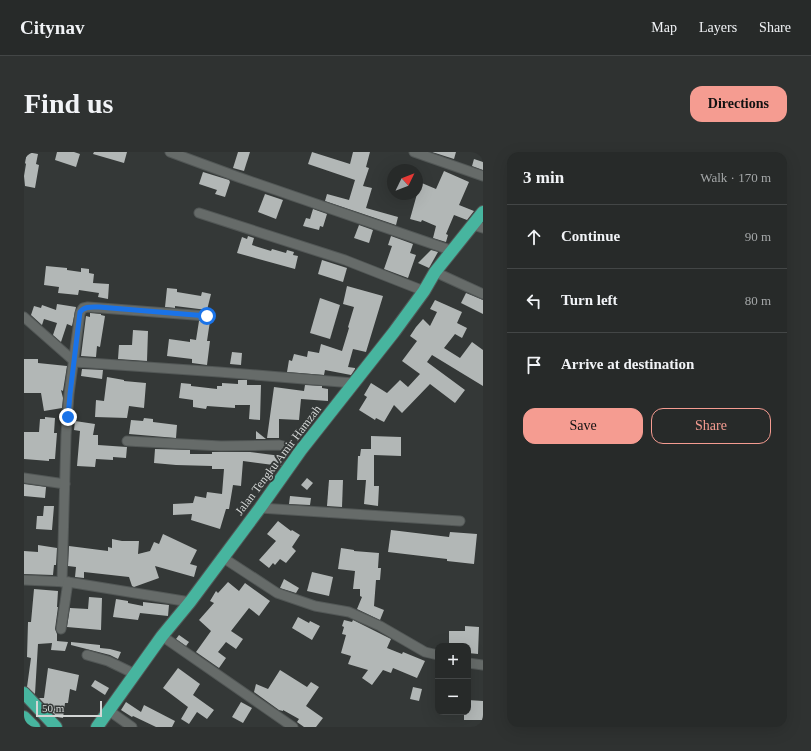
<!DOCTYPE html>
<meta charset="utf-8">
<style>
:root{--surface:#272a29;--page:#2f3231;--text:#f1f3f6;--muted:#a4a7a8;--line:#434646;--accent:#f59c91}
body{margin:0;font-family:"Times New Roman",serif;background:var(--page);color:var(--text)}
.controls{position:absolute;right:12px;bottom:12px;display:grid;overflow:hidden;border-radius:8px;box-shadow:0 4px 16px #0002}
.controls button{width:36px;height:36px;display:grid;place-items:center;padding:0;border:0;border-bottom:1px solid var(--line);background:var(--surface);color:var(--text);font:20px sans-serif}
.compass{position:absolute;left:363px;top:12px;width:36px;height:36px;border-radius:50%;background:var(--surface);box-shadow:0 4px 16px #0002;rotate:47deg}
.scale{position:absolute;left:12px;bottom:10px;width:66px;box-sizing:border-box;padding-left:4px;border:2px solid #d3d6d5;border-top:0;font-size:11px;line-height:14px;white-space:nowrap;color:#d3d6d5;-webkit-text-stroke:3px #343837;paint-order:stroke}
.stop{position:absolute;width:12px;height:12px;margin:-9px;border:3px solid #1a73e8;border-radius:50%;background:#fff}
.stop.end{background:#1a73e8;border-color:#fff;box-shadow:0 1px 4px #0008}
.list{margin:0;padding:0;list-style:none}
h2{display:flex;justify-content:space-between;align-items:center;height:52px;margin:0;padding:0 16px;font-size:17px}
h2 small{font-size:13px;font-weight:400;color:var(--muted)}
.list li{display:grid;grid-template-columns:26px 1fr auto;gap:12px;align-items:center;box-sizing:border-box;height:64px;padding:0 16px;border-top:1px solid var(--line)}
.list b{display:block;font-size:15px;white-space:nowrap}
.list em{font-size:13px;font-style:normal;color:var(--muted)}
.actions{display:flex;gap:8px;padding:12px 16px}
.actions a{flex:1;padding:9px 0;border:1px solid var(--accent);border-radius:12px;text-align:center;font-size:14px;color:var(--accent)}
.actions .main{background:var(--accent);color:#111}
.icon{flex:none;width:22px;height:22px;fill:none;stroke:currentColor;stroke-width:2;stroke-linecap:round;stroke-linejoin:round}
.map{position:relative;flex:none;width:459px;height:575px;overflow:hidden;border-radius:12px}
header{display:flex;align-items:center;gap:24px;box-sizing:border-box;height:56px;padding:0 20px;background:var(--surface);border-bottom:1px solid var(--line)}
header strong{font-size:19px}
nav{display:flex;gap:22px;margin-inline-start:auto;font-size:14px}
.intro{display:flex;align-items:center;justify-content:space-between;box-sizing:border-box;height:96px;padding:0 24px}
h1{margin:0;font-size:28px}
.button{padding:10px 18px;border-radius:12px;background:var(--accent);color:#111;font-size:14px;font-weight:700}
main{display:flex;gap:24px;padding:0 24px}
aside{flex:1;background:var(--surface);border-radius:12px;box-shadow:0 4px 16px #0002}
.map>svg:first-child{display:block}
.building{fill:#b2b7b6}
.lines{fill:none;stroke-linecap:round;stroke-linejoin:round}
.minor-casing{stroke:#525756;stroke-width:11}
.highway-casing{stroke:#525756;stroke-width:14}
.minor{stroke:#666b69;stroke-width:9}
.highway{stroke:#47b59f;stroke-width:12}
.route{stroke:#1a73e8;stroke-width:5}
.labels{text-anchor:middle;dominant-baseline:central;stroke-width:4;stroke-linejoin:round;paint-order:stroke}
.street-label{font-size:12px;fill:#d3d6d5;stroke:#343837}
</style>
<header>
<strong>Citynav</strong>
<nav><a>Map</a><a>Layers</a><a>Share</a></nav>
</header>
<div class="intro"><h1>Find us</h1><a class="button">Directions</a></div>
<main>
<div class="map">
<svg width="459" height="575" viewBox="0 0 459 575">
<rect width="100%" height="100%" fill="#343837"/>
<g class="building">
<polygon points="3,0 14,2 12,12 15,13 11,36 1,34 0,24 2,12 1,11"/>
<polygon points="33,0 50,0 56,2 52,15 31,8"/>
<polygon points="70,0 103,0 100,11 69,2"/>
<polygon points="214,0 226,0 220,19 209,16"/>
<polygon points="288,0 326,12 329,0 346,0 342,15 345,16 339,34 348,36 342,56 374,65 372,73 301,49 303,42 325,48 331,28 284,12"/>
<polygon points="408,0 432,0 430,7"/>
<polygon points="450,7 459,10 459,18 448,14"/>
<polygon points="420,19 445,30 435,53 450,59 443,68 430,63 422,82 424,83 422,90 409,86 412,74 398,68 397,70 386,67 393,42 393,29 412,37"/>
<polygon points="179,20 205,28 206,30 201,45 191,42 193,38 175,32"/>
<polygon points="241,42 259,48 252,67 234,60"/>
<polygon points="289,57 303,62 299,75 296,74 295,78 279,74 282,66 286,67"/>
<polygon points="335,73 349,78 345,91 330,86"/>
<polygon points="224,84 230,86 228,93 247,99 248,97 262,101 263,98 270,100 269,103 274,104 271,117 213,101 218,85 223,87"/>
<polygon points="367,84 389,92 386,101 392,103 384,126 360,117 368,94 364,93"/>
<polygon points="407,98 414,100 405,116 394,111"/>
<polygon points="298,108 323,116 319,130 294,122"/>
<polygon points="22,114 43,116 43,118 57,120 57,116 65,117 65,121 70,122 69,131 85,132 84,147 74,145 75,141 55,138 54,143 34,141 35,135 20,133"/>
<polygon points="323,134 359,144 342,200 329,197 324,215 331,216 331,217 327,223 301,218 300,223 263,220 265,208 268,209 270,202 283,205 284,199 295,201 297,192 318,199 325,176 324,175 330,155 319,152"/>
<polygon points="143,136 153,137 153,140 177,144 178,140 187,142 183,158 151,154 151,156 141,155"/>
<polygon points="442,141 459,148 459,162 437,151"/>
<polygon points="296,146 316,153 306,187 286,181"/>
<polygon points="411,148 438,160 433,171 443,176 438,186 431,182 420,196 436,206 448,190 459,198 459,234 408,203 403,210 441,238 431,251 406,232 378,261 370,253 360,270 352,266 351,268 335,258 343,245 340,243 347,231 363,241 376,228 384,235 396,222 378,209 393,189 386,184 392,175 399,167 406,174 413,160 406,157"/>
<polygon points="33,152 52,155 48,174 43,172 37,190 29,183 33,171 20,167 18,173 7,163 10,154 17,156 18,153 32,158"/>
<polygon points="66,161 77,162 77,163 81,164 76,195 73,194 72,205 57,204 62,164 66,165"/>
<polygon points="175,169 186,169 183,189 186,189 183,213 168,211 168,207 143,204 145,187 166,190 166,187 172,188"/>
<polygon points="109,178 124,179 123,209 94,207 95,193 108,193"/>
<polygon points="208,200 218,201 217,213 206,212"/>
<polygon points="0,207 14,207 14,211 43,214 39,239 37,238 39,246 38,256 20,259 17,241 0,241"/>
<polygon points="58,217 79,218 78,227 57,224"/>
<polygon points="83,225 100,228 100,229 122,231 120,256 105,254 103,266 71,265 72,248 80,249"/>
<polygon points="214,228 223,228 223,233 237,233 236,268 225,267 226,253 211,253 211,256 183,254 182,257 169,255 169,248 155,246 157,231 167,232 167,234 193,237 193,234 198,234 198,231 214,232"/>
<polygon points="281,233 298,234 298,236 304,237 304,249 277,247 275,268 255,267 255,286 243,286 250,235 280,239"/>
<polygon points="21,265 31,266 30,281 33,281 31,307 25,307 25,309 0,307 0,280 15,280 16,267 21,267"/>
<polygon points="120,266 129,267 129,270 153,273 152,286 105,282 107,268 119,269"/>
<polygon points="51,269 71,272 69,283 74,283 74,293 103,295 102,306 89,305 89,308 72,307 71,315 53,314 56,279 50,278"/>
<polygon points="232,279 242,287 232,287"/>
<polygon points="347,284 377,285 377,304 350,303 350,334 355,334 354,354 340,352 342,328 333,328 334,304 336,304 337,297 347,297"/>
<polygon points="131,297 166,298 166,302 188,302 188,300 226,300 257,304 260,301 264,304 257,314 219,309 217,334 209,333 205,357 202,357 196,377 167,368 168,362 149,363 149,352 169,351 171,344 182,346 183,340 198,342 200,317 188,317 188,314 152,313 130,311"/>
<polygon points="283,326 289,331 283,338 277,333"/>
<polygon points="305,328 319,328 318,355 303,354"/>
<polygon points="0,332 22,335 21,346 0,344"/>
<polygon points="266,344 287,346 286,353 265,352"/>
<polygon points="20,354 30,354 28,378 12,377 13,364 19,364"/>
<polygon points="254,369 267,379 268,378 276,383 268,395 272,399 262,411 256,407 251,413 249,411 245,416 235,408 252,389 243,382"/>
<polygon points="367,378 425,385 426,380 453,382 450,412 423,409 423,407 364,400"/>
<polygon points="139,382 173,398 166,412 173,414 170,425 131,414 135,426 110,435 108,434 105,425 60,420 60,426 51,425 52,415 44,414 45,394 84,399 84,395 88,396 88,387 98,389 115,389 114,402 126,399 130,390 135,392"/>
<polygon points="14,393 33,396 32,413 30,413 29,423 0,422 0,399 14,400"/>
<polygon points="317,396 330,398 330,399 355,401 354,416 357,416 356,428 352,428 350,454 360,458 356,468 333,457 338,445 336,444 336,437 329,437 331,419 314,417"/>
<polygon points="288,420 309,425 305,444 283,439"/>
<polygon points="260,427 275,436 272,441 256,436"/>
<polygon points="204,430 215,439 221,431 246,449 235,464 225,456 207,479 219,487 212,497 202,490 194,500 202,506 195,516 172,500 187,479 175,468 190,451 186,449 192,439 194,441"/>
<polygon points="10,437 34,439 33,455 34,455 31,477 33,482 33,489 44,490 41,499 27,498 28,491 14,492 11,542 3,535 7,506 3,505 4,470 7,470"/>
<polygon points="65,445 78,446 77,478 43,475 46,456 64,457"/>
<polygon points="92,447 104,449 104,451 119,454 119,450 145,453 144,464 116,461 114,468 89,465"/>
<polygon points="274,465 285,471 286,469 296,474 288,488 268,476"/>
<polygon points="320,468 328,470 329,468 367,487 363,496 378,502 379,500 401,509 393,526 369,516 367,521 359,518 348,533 338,526 344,518 324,512 327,504 317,501 322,483 318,482 320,475 318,474"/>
<polygon points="441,474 455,475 454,502 444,501 444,494 425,494 425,479 441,479"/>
<polygon points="155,483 165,490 162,494 152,487"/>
<polygon points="47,490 76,493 76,496 86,497 97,500 94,507 86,503 47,493"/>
<polygon points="24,516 55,523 52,539 46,537 44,551 41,551 39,566 33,565 15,546 20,546"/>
<polygon points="154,516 176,532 169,543 190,558 183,567 173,560 165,572 157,567 164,555 139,536"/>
<polygon points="256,518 283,535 287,530 295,535 282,554 299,566 292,575 280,575 273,570 275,567 259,558 259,559 255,558 230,540 232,532 244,537"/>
<polygon points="71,528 85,536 81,543 67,534"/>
<polygon points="389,535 398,537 395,549 386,547"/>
<polygon points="444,548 459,549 459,568 440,568 440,560 444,560"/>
<polygon points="102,550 117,560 120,553 151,569 148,575 132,575 109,564 108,565 97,558"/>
<polygon points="217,550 228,556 219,571 208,565"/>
</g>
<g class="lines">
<defs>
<g id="minor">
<polyline points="146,0 214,25 429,99"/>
<polyline points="390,0 459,24"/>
<polyline points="175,61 321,108 400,139"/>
<polyline points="449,73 459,76"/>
<polyline points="411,120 459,142"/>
<polyline points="0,165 51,210 195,220 329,231"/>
<polyline points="103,289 197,294 255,293 277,298"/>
<polyline points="0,326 41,332"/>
<polyline points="236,356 436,369"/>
<polyline points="198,405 253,441 291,454 325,460 356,474 401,500 414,503"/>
<polyline points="0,428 44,430 166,450"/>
<polyline points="38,430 42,283 45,242 56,161 59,156 64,155 183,164"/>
<polyline points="37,477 44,430"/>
<polyline points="138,484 269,575"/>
<polyline points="63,503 84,509 111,522"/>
<polyline points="444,511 459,513"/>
<polyline points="84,558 108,575"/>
</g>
<g id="highway">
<polyline points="0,541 32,575"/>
<polyline points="0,565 10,575"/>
<polyline points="73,575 138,484 166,450 236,356 277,298 370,180 400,139 411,120 459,60"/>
</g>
</defs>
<use href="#minor" class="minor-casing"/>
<use href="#highway" class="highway-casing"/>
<use href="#minor" class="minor"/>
<use href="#highway" class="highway"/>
</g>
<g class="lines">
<path class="route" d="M44 265 46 242 56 160C61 154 67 155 75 155L183 164"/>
</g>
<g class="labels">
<g class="street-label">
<text transform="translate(254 308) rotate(-53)">Jalan Tengku Amir Hamzah</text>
</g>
</g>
</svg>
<div class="controls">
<button>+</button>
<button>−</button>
</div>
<svg class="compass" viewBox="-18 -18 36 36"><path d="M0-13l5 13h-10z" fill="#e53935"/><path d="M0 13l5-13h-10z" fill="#a4a7a8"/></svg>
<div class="scale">50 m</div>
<div class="stop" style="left:183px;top:164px"></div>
<div class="stop end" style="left:44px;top:265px"></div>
</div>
<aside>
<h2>3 min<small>Walk · 170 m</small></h2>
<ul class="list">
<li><svg class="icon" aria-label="ahead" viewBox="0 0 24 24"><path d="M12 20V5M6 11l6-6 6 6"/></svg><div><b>Continue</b></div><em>90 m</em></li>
<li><svg class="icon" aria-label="left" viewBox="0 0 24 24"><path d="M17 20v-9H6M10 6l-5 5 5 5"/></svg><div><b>Turn left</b></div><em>80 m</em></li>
<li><svg class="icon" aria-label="arrive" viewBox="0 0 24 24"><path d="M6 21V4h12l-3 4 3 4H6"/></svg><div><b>Arrive at destination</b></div></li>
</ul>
<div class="actions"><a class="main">Save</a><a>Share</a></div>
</aside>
</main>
